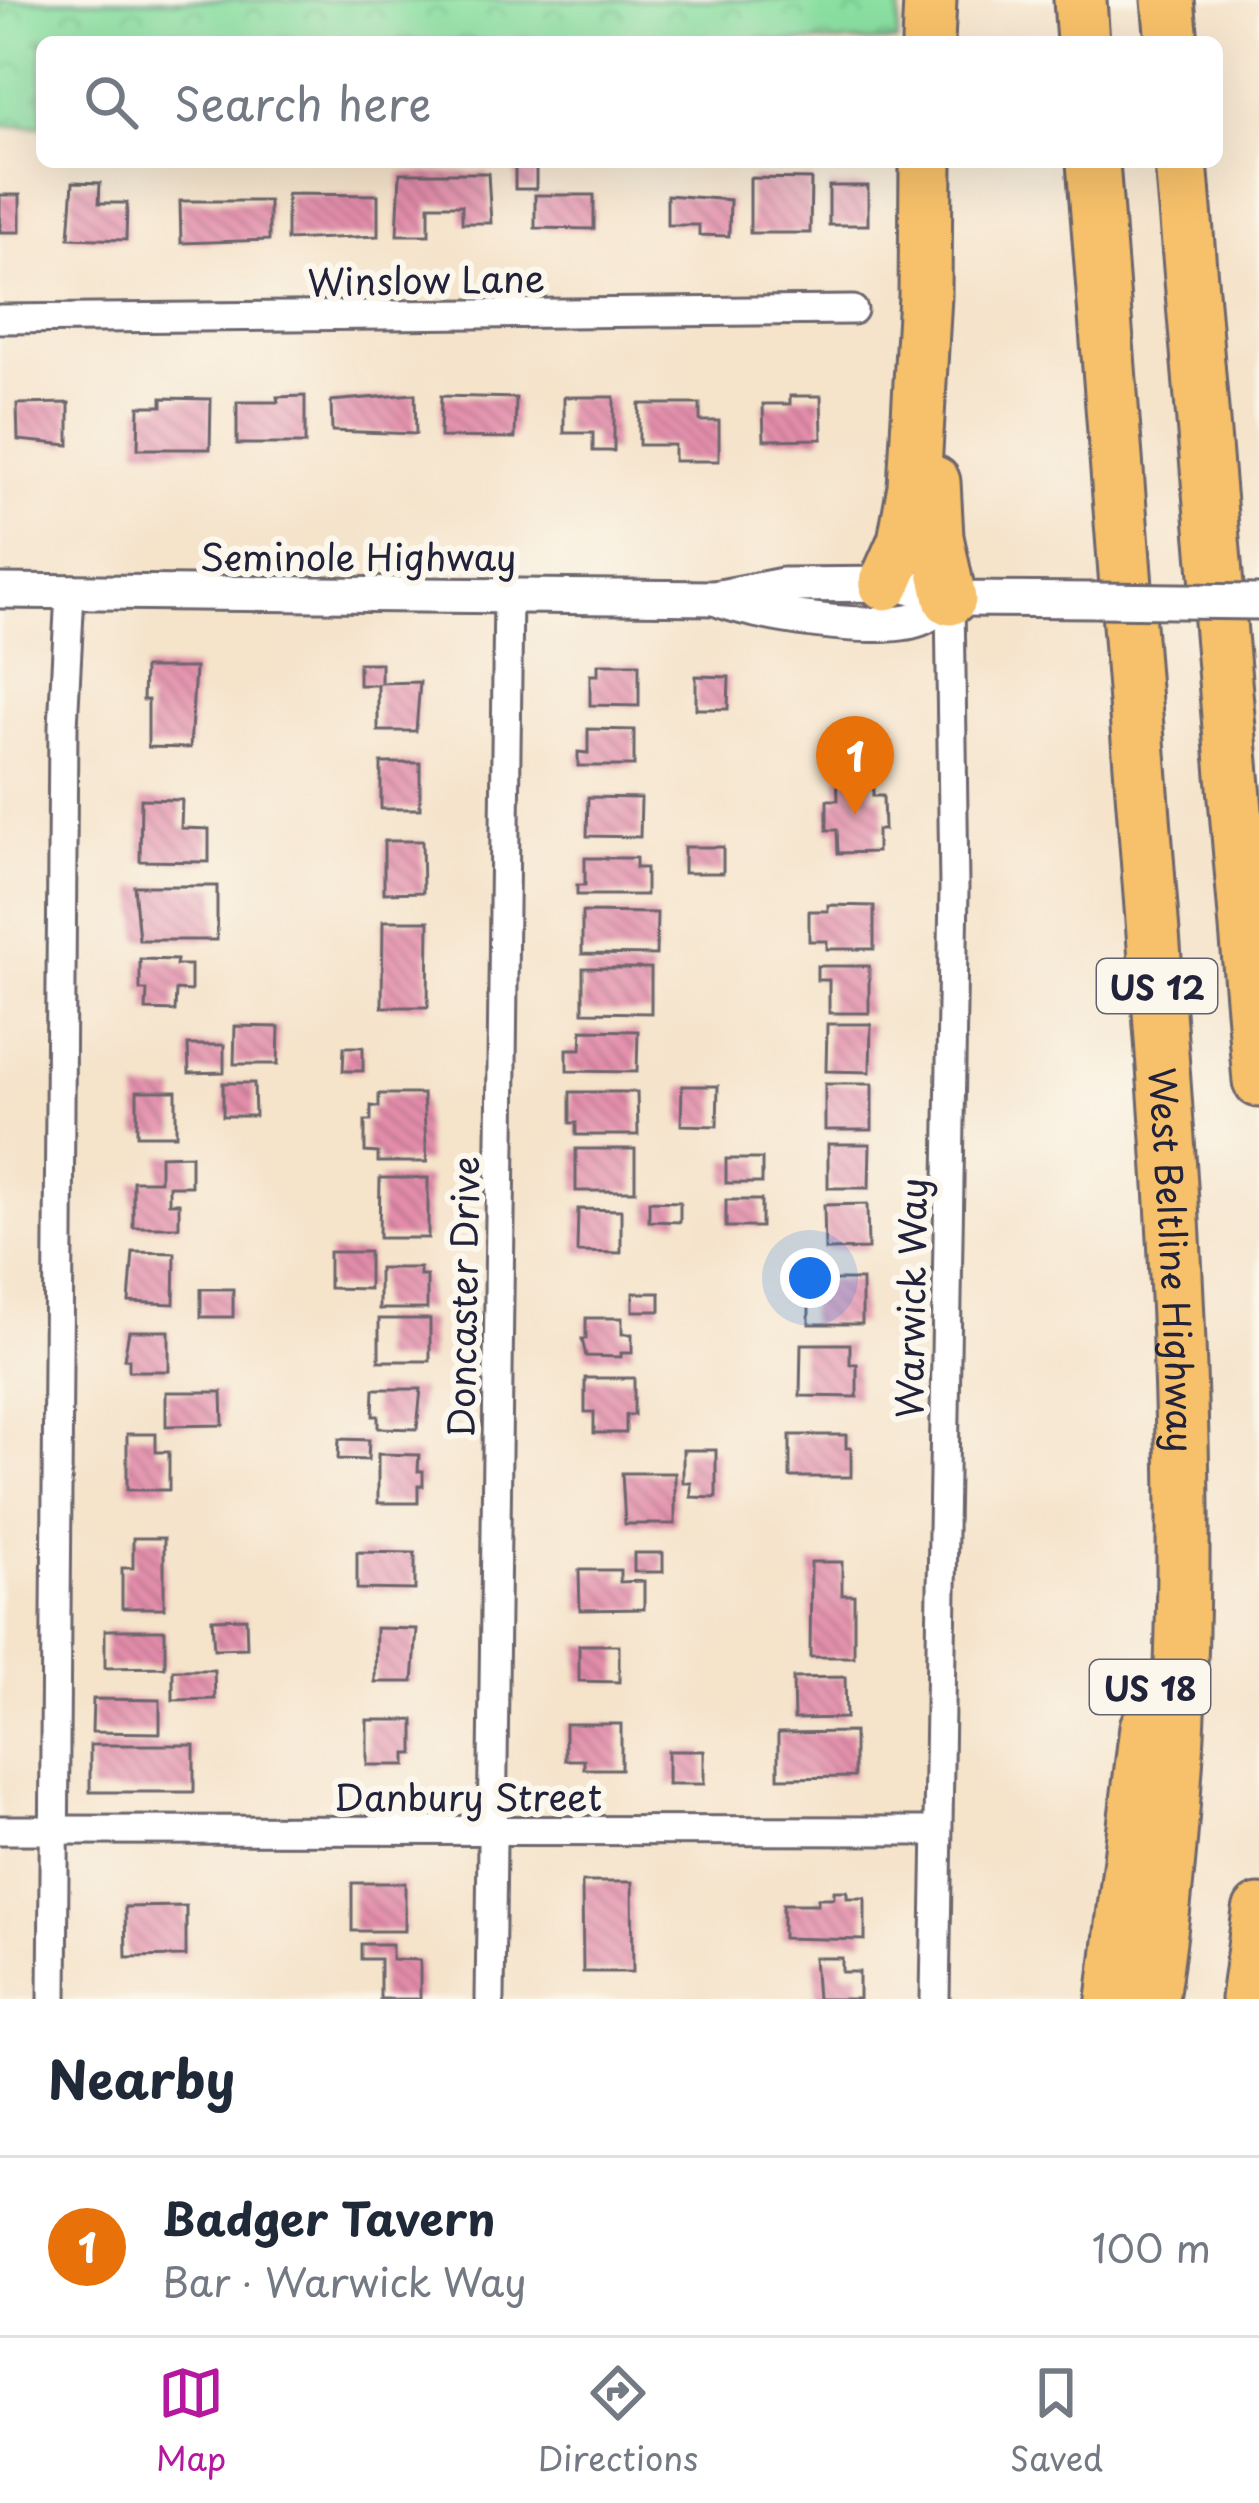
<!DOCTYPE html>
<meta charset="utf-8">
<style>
:root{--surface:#fff;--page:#f6f6f7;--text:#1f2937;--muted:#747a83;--line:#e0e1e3;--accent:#b5179e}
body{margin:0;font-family:"Playpen Sans",sans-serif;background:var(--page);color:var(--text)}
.you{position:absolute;left:810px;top:1278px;width:42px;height:42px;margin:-30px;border:9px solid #fff;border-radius:50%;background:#1a73e8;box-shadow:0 0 0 18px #1a73e833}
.badge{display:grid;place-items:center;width:78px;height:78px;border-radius:50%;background:var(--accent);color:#fff;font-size:39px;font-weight:700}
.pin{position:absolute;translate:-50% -99px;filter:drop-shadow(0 3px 6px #0008)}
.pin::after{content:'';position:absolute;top:63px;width:42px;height:36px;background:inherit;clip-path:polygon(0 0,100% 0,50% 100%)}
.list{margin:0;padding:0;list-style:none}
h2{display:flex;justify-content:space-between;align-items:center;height:156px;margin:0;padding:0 48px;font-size:51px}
h2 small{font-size:39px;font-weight:400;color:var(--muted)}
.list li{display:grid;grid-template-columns:78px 1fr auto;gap:36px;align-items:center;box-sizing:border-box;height:180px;padding:0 48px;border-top:3px solid var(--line)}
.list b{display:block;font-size:45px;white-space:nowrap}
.list p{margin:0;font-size:39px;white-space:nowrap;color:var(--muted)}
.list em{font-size:39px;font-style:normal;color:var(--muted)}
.icon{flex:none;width:66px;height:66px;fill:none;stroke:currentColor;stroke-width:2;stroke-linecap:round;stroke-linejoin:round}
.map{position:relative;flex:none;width:1259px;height:1999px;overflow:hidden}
.search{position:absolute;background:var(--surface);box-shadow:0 12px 48px #0002;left:36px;right:36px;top:36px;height:132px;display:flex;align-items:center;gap:30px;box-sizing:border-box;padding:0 42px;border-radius:18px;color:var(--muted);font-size:45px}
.sheet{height:336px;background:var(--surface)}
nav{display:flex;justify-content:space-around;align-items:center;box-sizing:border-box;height:168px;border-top:3px solid var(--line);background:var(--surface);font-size:33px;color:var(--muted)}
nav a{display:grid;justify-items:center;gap:6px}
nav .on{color:var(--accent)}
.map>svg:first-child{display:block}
.park{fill:url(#park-crowns);stroke:#56806e;stroke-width:3}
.building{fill:url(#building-back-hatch)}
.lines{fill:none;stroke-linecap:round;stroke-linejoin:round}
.minor-casing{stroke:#6c666d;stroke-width:33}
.tertiary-casing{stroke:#6c666d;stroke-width:39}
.motorway-casing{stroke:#6c666d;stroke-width:57}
.minor{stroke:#fff;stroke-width:27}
.tertiary{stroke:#fff;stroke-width:33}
.motorway{stroke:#f7c06b;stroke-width:51}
.tertiary-bridge-casing{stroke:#6c666d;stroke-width:39;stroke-linecap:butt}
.tertiary-bridge{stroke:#fff;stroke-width:33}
.labels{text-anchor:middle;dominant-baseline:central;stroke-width:12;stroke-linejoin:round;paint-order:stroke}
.shield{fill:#fbf7ec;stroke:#636270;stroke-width:3}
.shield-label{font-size:33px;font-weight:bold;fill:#22223b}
.street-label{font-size:36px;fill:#22223b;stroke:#fbf7ec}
</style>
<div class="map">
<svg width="1259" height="1999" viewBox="0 0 1259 1999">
<defs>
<pattern id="park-crowns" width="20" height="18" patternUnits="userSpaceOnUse" patternTransform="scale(3)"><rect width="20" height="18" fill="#8adfa1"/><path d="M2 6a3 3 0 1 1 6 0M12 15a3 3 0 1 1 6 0" fill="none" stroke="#77bf8c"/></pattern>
<pattern id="building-back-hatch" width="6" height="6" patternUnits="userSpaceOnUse" patternTransform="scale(3)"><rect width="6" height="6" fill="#e38daa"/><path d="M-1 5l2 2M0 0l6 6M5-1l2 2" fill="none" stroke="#b8738c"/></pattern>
</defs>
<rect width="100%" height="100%" fill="#fbf7ec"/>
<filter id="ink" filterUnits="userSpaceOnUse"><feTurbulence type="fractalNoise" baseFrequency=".00833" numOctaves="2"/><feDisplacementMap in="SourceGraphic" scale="24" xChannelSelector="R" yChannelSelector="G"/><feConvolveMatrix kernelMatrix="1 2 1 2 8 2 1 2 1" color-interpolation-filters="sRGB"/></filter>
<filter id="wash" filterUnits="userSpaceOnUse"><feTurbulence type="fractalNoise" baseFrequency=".004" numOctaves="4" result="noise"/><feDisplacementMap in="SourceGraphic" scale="48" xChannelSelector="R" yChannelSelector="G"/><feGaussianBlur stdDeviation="2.7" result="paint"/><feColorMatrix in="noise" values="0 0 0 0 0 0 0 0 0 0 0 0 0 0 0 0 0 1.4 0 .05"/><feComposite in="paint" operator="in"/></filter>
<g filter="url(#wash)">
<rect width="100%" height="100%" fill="#f5e3ca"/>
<polygon class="park" points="0,0 901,0 897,42 42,42 42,126 0,126"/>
<g id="blocks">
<g class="building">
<rect x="515" y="166" width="21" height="23"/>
<polygon points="400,173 488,173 491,223 462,223 462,205 429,205 429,235 397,235"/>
<polygon points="750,178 811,179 810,233 750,233"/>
<polygon points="73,182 100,183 99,203 127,203 126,240 69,238"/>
<rect x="829" y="186" width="39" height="39"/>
<polygon points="287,194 378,195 378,236 287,240"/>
<rect x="0" y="195" width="20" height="37"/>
<polygon points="535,195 594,195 594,229 535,228"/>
<polygon points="667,195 730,200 729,236 699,235 699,225 667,225"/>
<polygon points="180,201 269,201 269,240 181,243"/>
<polygon points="415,394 416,434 332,431 331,401"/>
<polygon points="305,396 305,444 237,444 237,402 278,402 277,397"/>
<polygon points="441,396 516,398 515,438 440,437"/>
<polygon points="790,396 821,396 822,439 764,440 763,404 790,404"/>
<polygon points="564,397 614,397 614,451 593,451 593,433 564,433"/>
<polygon points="162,398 211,399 210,449 138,449 139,406 162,406"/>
<polygon points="69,403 69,445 18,440 17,404"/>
<polygon points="639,404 700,404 700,421 719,421 719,461 674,461 674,445 639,445"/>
<polygon points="359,663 381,663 381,683 420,682 416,731 378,731 378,685 359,685"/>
<polygon points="598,664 639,664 639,706 590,705 590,675 598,675"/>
<polygon points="144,668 195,668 190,748 148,747 148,700 143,700"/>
<polygon points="696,676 729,677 728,709 696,709"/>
<polygon points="588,729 634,730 634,766 578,766 578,752 588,753"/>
<rect x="381" y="763" width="39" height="46"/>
<polygon points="873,773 873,796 883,796 884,830 877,830 877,852 838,853 837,830 827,830 827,800 838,800 837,774"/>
<polygon points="588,797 641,798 640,837 587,836"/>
<polygon points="141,799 182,800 181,828 209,829 209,862 140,861"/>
<polygon points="384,841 422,841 423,892 384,893"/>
<rect x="684" y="847" width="39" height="26"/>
<polygon points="585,858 636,858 636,868 646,868 646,895 577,895 577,885 585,885"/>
<polygon points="134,886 217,886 217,940 139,940"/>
<polygon points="828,905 874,906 874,949 827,949 827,941 809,941 809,911 828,911"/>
<polygon points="582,912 657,913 656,955 582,954"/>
<polygon points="383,921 429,921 428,1007 382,1007"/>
<polygon points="140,959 177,960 176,965 191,965 191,991 176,990 175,1011 146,1010 147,990 140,990"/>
<polygon points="817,966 869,966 869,1013 829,1013 829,980 817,980"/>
<polygon points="583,968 651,968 651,1013 583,1012"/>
<polygon points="827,1024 871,1024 870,1072 826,1071"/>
<polygon points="235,1026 279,1027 278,1064 234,1064"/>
<polygon points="582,1030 638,1031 637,1072 567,1071 567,1049 581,1049"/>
<polygon points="188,1045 224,1045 224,1072 189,1073"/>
<polygon points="344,1047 363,1047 363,1071 343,1071"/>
<polygon points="223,1083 254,1083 255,1116 223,1116"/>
<rect x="825" y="1084" width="47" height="46"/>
<polygon points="682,1086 718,1086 717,1126 681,1125"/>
<rect x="137" y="1091" width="39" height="44"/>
<polygon points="570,1092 637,1092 638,1135 576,1135 576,1123 570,1123"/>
<polygon points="379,1094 423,1094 427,1162 378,1162 378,1153 365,1152 365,1121 371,1121 371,1106 379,1107"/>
<polygon points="828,1144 870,1144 869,1188 828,1188"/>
<rect x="576" y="1149" width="59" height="42"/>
<polygon points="191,1155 191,1186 169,1186 169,1203 179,1203 179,1227 133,1227 133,1181 160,1181 160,1156"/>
<rect x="726" y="1159" width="36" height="24"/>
<polygon points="380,1178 428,1178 428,1238 379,1238"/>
<rect x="726" y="1200" width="35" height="27"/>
<polygon points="649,1201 680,1202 680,1222 649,1221"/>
<polygon points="867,1204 868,1249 825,1250 824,1205"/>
<polygon points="578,1209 621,1210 621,1253 577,1252"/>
<polygon points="133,1252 175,1253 174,1304 129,1302"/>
<polygon points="329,1252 369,1252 369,1289 329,1288"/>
<polygon points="379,1268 420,1268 420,1276 427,1276 427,1309 379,1309"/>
<rect x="809" y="1280" width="53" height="44"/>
<rect x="201" y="1289" width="32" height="28"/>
<rect x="633" y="1293" width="27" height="18"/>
<polygon points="586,1318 622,1318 622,1334 632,1334 632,1353 621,1353 621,1357 586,1356 582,1339 586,1339"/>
<rect x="379" y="1319" width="51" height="42"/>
<polygon points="129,1331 169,1331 169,1371 129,1371 129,1359 124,1359"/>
<polygon points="801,1344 850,1344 850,1364 857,1364 857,1397 800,1396"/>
<polygon points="585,1378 634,1378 634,1415 626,1415 626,1433 594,1433 594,1412 585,1412"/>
<polygon points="374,1389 421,1389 417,1429 378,1428 378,1416 373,1416"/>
<polygon points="166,1392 222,1392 223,1425 166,1426"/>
<polygon points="127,1434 156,1434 156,1452 169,1452 169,1490 127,1490"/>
<polygon points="790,1435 846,1435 846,1448 851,1448 851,1477 790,1477"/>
<polygon points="339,1439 369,1440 368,1460 338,1459"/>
<polygon points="683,1450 716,1450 716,1498 691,1497 691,1483 683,1483"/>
<polygon points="378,1454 419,1455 418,1471 423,1471 423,1486 418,1486 418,1503 378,1503"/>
<polygon points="622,1473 675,1473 675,1524 625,1524"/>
<polygon points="133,1538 164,1538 164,1608 122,1608 122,1568 133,1568"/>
<polygon points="357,1552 415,1553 415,1590 357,1589"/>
<rect x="634" y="1553" width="29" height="19"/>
<polygon points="811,1562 842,1562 842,1595 854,1595 854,1657 810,1657"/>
<polygon points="579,1570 620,1570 620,1582 644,1581 644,1609 580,1610"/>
<polygon points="246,1618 247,1648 214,1649 212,1619"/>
<polygon points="376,1628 417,1629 413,1682 375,1682"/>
<polygon points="105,1630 165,1630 165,1667 105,1668"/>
<polygon points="579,1645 619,1645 619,1682 579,1681"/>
<polygon points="173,1670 214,1670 215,1699 173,1700"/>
<polygon points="845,1677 846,1718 794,1719 793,1678"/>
<polygon points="93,1699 160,1700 160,1733 92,1732"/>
<polygon points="367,1720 414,1720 414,1754 406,1754 406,1765 367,1765"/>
<polygon points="565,1724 621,1724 621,1769 584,1769 584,1760 565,1760"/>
<polygon points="854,1732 854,1777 778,1778 778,1733"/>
<rect x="90" y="1745" width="104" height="47"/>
<rect x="668" y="1751" width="36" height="33"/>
<polygon points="582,1882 632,1882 633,1972 583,1972"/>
<rect x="352" y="1883" width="53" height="48"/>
<polygon points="834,1891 847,1891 847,1898 865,1898 865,1940 783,1938 783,1904 818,1904 818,1898 834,1898"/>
<polygon points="186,1906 186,1956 126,1957 125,1907"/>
<polygon points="361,1944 392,1944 392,1959 420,1960 420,1999 380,1999 380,1959 361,1959"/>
<polygon points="814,1958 842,1958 842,1972 859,1972 859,1999 817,1999"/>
</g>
</g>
</g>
<g filter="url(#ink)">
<use href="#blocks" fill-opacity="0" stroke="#6c666d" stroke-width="3"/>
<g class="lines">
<defs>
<g id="minor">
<polyline points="0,319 853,310"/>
<polyline points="0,1830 937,1831"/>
<polyline points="53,1999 63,726 70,593"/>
<polyline points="490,1999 508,595"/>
<polyline points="935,1999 954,888 950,599"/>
</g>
<g id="tertiary">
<polyline points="0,591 715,598 783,585 898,584 950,599 1097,600"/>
<path d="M715 598C755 615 878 634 919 619 930 615 940 606 950 599"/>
</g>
<g id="motorway">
<polyline points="1080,0 1083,42"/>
<polyline points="1168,0 1172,42"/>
<polyline points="928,42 930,0"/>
<path id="s1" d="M1093 162C1113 423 1134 685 1154 946 1181 1296 1204 1650 1152 1999"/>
<polyline points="1181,162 1259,1081"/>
<polyline points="934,482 937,537 950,599"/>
<polyline points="885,584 904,541 914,486 925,296 926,162"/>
<polyline points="1113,1999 1146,1727"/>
<polyline points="1247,1999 1259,1911"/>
</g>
</defs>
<use href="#minor" class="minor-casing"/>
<use href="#tertiary" class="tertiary-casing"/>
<use href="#motorway" class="motorway-casing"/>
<use href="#minor" class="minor"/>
<use href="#tertiary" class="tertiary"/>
<use href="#motorway" class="motorway"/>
<defs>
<polyline id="tertiary-bridge" points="1097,600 1259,602"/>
</defs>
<use href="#tertiary-bridge" class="tertiary-bridge-casing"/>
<use href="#tertiary-bridge" class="tertiary-bridge"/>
</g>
</g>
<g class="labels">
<g class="shield">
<rect x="1097" y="959" width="120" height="54" rx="9"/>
<rect x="1090" y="1660" width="120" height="54" rx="9"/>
</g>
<g class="shield-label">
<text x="1157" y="986">US 12</text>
<text x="1150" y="1687">US 18</text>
</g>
<g class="street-label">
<text transform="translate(426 279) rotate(-1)">Winslow Lane</text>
<text x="358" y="556">Seminole Highway</text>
<text stroke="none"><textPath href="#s1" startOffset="1101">West Beltline Highway</textPath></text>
<text transform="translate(462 1297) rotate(-89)">Doncaster Drive</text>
<text transform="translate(910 1298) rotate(-89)">Warwick Way</text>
<text x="468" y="1796">Danbury Street</text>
</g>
</g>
</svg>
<div class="you"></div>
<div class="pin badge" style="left:855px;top:815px;background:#e8710a">1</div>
<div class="search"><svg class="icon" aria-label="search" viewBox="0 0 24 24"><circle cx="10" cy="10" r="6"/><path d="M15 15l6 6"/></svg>Search here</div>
</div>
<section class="sheet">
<h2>Nearby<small></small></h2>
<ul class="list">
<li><span class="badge" style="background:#e8710a">1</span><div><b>Badger Tavern</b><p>Bar · Warwick Way</p></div><em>100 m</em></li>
</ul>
</section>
<nav>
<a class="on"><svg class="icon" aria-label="map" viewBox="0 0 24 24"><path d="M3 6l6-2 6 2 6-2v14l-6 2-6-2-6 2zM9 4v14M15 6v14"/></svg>Map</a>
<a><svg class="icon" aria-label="directions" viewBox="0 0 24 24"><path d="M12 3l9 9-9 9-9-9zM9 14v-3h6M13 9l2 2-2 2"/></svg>Directions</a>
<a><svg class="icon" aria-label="saved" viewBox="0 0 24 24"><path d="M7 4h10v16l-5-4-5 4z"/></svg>Saved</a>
</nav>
